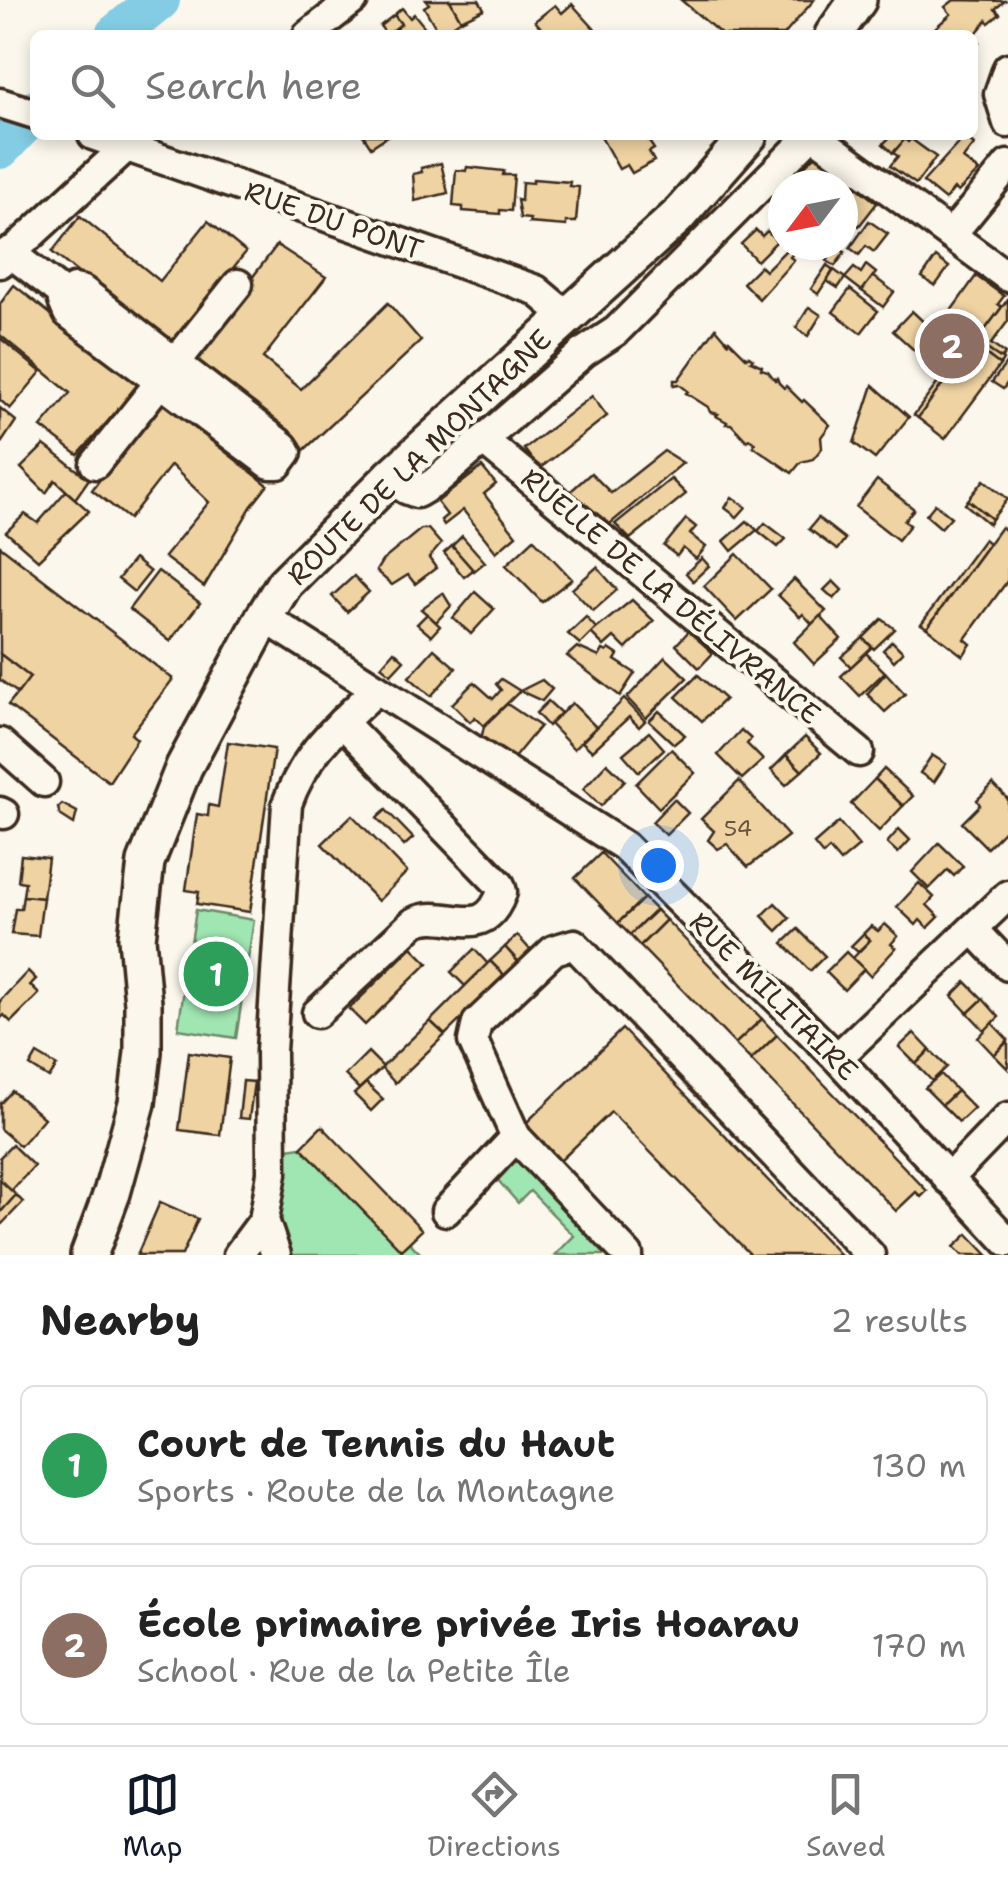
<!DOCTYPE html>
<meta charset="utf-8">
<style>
:root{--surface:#fff;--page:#f6f6f6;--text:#222;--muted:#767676;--line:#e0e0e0;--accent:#111827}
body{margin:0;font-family:"Shantell Sans",sans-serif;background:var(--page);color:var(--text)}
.compass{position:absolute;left:768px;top:170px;width:90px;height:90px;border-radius:50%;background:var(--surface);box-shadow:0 5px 15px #0003;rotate:238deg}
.you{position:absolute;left:658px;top:865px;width:35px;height:35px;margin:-25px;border:8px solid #fff;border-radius:50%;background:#1a73e8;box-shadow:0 0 0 15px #1a73e833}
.badge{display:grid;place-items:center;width:65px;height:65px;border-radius:50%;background:var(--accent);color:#fff;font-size:32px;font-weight:700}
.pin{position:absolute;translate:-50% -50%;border:5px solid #fff;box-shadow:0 2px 10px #0006}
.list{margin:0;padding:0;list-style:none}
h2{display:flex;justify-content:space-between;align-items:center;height:130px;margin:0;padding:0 40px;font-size:42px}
h2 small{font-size:32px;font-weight:400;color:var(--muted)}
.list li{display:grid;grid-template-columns:65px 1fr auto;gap:30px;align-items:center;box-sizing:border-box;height:160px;margin:0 20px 20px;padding:0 20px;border:2px solid var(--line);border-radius:15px}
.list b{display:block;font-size:38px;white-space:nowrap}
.list p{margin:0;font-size:32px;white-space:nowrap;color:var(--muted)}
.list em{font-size:32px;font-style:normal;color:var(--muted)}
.icon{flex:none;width:55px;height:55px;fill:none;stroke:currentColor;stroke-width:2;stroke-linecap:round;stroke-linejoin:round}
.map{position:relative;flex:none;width:1008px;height:1255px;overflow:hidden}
.search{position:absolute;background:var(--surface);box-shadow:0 5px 15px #0003;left:30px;right:30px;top:30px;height:110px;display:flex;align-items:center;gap:25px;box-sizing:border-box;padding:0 35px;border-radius:15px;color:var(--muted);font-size:38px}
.sheet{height:490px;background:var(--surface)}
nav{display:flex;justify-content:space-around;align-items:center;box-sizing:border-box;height:140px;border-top:2px solid var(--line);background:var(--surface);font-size:28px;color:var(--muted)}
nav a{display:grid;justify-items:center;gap:5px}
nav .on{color:var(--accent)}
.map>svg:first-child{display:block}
.green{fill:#a0e6b2;stroke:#6e8868;stroke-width:2.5}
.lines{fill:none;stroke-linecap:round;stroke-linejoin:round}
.river{stroke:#83cce4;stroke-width:42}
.building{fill:#efd3a3;stroke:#3b2a1e;stroke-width:2.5}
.minor-casing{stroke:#3b2a1e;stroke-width:35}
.major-casing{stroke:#3b2a1e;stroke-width:42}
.minor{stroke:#fbf7ec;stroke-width:28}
.major{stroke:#fbf7ec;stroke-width:35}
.labels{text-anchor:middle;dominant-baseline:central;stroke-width:8;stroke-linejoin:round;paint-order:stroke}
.number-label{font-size:22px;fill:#68543f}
.street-label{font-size:28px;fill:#3b2a1e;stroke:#fbf7ec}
</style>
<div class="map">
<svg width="1008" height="1255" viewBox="0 0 1008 1255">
<rect width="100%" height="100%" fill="#fbf7ec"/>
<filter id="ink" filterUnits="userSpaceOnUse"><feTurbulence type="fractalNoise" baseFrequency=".01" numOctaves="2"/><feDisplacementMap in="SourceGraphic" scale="20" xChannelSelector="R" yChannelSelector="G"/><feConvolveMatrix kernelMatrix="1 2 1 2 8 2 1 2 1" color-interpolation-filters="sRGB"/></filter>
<g filter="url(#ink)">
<g class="green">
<polygon points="196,910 254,920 236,1038 178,1029"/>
<polygon points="301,1147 400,1249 409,1242 422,1255 290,1255 282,1235 280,1150"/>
<polygon points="514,1157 609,1255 555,1255 574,1236 530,1191 518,1203 496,1178"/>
</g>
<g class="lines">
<g class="river">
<polyline points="116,35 159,0"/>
<polyline points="0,148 35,111"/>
</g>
</g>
<g class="building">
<polygon points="426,0 450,0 461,20 440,35 424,7 429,4"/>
<polygon points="450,0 479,0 484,9 461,20"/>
<polygon points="681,0 814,0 784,35 722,35"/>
<polygon points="954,0 1005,1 995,9 1000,14 989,23 987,20 973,37 979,42 973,47 973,35 927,35 951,14 945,7"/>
<polygon points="572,4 600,35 535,35 542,29 535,21 555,5 562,13"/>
<polygon points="402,8 410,18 414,14 431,35 399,35 395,30 401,24 394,15"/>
<polygon points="394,15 401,24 387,35 380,26"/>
<polygon points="363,135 389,135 371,147"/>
<polygon points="604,135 649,135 646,137 654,149 649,152 654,161 632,173 627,165 619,169 601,137"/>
<polygon points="892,135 908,136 893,153 883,144"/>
<polygon points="964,137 974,145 963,159 979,171 958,192 954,189 945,200 923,182"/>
<polygon points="905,139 908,142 911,139 936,157 916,184 890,166 898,156 893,153"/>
<polygon points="816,155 832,168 818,185 812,185 798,172"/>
<polygon points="441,163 448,193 415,201 413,174 422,172 421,168"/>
<polygon points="467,167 504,171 503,175 514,175 511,211 500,210 500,214 463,211 463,207 453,206 456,170 466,171"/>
<polygon points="533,179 570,182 569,186 579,187 576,222 566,222 566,226 529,223 530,219 520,218 517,200 521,201 522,182 533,183"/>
<polygon points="857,187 877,203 859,226 843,214 853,201 849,198"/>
<polygon points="80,216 160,281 208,221 246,252 169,347 52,252"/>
<polygon points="869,221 888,234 874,252 866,246 859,255 850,248"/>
<polygon points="756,230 762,236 767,231 777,241 757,261 741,244"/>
<polygon points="277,245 326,277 263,358 301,389 388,303 421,341 302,452 188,362"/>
<polygon points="791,245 800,245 790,257 794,260 759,299 743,283 760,266 765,271"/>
<polygon points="837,247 845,252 835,266 827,261"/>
<polygon points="936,257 949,267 935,286 922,277"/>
<polygon points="827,265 833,271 818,294 811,289"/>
<polygon points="866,265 876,273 862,291 845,278 854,268 861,273"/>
<polygon points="834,270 845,278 838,288 827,281"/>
<polygon points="873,276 894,292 883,307 862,291"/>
<polygon points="976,276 1004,296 998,304 1002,307 976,342 946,318"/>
<polygon points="14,285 140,385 78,455 41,427 70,393 0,335 0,304"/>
<polygon points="850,289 878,311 861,333 833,312"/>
<polygon points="1008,299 1008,321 991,344 1005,354 1001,359 976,342"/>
<polygon points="809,307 821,315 808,336 796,328"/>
<polygon points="912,311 944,341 926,361 893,331"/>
<polygon points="716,328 728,342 729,340 747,358 749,356 753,359 751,361 762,366 761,369 768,371 775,380 777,378 779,383 784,388 786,386 802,402 804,400 830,425 821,437 822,448 813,459 801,462 792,473 753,446 755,443 749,439 747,441 731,424 726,424 727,422 716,416 718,414 710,412 708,407 686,393 688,391 679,384 674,385 674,380 678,380"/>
<polygon points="0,338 41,372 10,409 0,400"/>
<polygon points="971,338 1003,360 1000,365 972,344 918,418 914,415"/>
<polygon points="972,344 1000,365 945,439 918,418"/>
<polygon points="1008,361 1008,382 1003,389 992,382"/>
<polygon points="873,385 909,417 875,459 854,443"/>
<polygon points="592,396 607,416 539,469 524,449"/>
<polygon points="159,400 268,485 251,507 204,587 164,557 209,502 171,465 129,519 92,490"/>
<polygon points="0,408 16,421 2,442 0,440"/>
<polygon points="44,445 89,479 75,499 55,480 46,493 21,468"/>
<polygon points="664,451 683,463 605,528 563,498 591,473 611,493"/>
<polygon points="482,467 496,484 484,494 516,535 496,552 463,510 444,525 441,520 447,515 437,502"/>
<polygon points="671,479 686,494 630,539 615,524"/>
<polygon points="877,480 914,509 904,521 910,525 898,540 856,507"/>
<polygon points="984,480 1008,499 992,519 968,500"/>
<polygon points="66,491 89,511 38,560 6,532 25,514 38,523"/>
<polygon points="732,497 746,507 737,517 725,508"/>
<polygon points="968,500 992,519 989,524 965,504"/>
<polygon points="935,504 951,517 941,528 926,515"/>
<polygon points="818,518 845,539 837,550 809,529"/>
<polygon points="686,519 696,527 690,534 706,547 696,559 683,548 677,556 664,546"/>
<polygon points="747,521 757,530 732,551 724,541"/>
<polygon points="765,523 786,539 778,547 758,531"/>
<polygon points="1001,527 1008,532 1008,580 965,639 971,644 963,656 927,628"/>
<polygon points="421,529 428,529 441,544 429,558 436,568 415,584 408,575 392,585 376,571 382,561"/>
<polygon points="462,536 485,562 474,571 452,546"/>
<polygon points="534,539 572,579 542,602 506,565"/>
<polygon points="984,539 989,543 927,628 921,624"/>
<polygon points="0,546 173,679 131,734 137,739 109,782 8,705 30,677 0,654"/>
<polygon points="452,546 473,570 464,577 444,553"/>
<polygon points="737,554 771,589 737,621 704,586"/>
<polygon points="702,558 709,566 693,581 686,573"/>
<polygon points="134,559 150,572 134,592 118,579"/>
<polygon points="597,567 617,590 593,611 572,589"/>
<polygon points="158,571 200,603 170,641 129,609"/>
<polygon points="354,576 369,592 347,612 332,596"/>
<polygon points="794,579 826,611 812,624 803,614 800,617 778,595"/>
<polygon points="833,581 842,590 834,599 824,590"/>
<polygon points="475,592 494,609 471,634 453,618"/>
<polygon points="443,593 451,606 436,622 421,609"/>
<polygon points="632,600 654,621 626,649 614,637 604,646 591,633"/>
<polygon points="427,614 440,626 431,636 417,624"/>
<polygon points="820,616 841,639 814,664 794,642"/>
<polygon points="586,617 596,628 580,644 568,634"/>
<polygon points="882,619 895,629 874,649 863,638"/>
<polygon points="689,631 713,653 699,668 676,645"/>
<polygon points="863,638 872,647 851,667 841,657"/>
<polygon points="892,641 903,652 894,661 883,650"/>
<polygon points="577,647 599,657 603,650 607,652 609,649 618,655 615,660 635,673 620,696 567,656"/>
<polygon points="434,649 456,668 431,696 409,677"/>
<polygon points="394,651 404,660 391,674 381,666"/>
<polygon points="866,653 885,672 860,696 841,676"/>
<polygon points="0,654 30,677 18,693 0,680"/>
<polygon points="665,657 687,678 646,718 627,698"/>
<polygon points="886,673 905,694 885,712 867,694"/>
<polygon points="698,675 725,699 702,721 676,697"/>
<polygon points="501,679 520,691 484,726 475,717 470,722 452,704 474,682 493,699 501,690 496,684"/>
<polygon points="542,680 552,689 542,701 520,691"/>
<polygon points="624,699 645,721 639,727 629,717 592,751 582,742"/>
<polygon points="548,701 561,713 548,726 536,713"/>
<polygon points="572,703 596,727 574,749 550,724"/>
<polygon points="507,704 540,726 513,759 481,740 484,726"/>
<polygon points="659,711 685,735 674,744 649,721"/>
<polygon points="741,730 751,739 747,744 763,760 742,779 718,755"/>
<polygon points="649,732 664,749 639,772 623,754"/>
<polygon points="805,737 821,753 802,771 786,755"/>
<polygon points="228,742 274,749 250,912 197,904 199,892 186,890 197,814 208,816 209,805 218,807"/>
<polygon points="671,749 695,773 659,808 636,784"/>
<polygon points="786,755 802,771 786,785 771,770"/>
<polygon points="932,755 946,764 934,782 920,773"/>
<polygon points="607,763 625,780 601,806 583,789"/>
<polygon points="884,769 913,796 903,806 875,779"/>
<polygon points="875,779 903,806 879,831 851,804"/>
<polygon points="739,781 788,836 748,867 727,844 718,849 708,840 714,831 701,819"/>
<polygon points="993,784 1008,799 1008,827 987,848 962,823 980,805 977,800"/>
<polygon points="674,799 688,813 666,835 652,822"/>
<polygon points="62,804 77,812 74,824 60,815 58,808"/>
<polygon points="386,810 413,838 404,846 377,818"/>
<polygon points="352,815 407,872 378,901 322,844"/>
<polygon points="839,822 859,846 840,862 829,849 823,855 814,844"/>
<polygon points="899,829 910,840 898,853 887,843"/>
<polygon points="939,843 963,866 954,876 948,870 929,889 912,872"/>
<polygon points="601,853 644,898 618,923 575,878"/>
<polygon points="21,855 48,858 43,898 23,896 25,882 18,881"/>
<polygon points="919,883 934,897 927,905 939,917 928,928 920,920 916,925 897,907"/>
<polygon points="23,896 43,898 38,936 11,934 15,909 21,909"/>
<polygon points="644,898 656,910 630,935 618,923"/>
<polygon points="775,903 790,918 777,931 762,916"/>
<polygon points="656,910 666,920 640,946 630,935"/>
<polygon points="666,920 762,1019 735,1044 640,946"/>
<polygon points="885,924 898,936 891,944 896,948 870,976 853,958 870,940 863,934 871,926 878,931"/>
<polygon points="798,929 825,956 810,971 783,943"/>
<polygon points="863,934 870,940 858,952 851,946"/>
<polygon points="517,935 532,952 520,963 505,947"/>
<polygon points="412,947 428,963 365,1025 349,1009"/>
<polygon points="505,947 519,963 505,976 490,961"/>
<polygon points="474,949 488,964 465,986 451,972"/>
<polygon points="846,952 864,969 844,990 826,972"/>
<polygon points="490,961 505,976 445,1035 430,1021"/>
<polygon points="28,971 36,979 30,985 39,994 11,1022 4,1015 0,1019 0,1001"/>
<polygon points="966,982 983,999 968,1013 952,996"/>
<polygon points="983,999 999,1017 985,1031 968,1013"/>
<polygon points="762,1019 777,1035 751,1060 735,1044"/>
<polygon points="430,1021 445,1035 395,1083 381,1068"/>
<polygon points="992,1023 1008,1040 994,1055 978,1038"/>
<polygon points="622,1029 840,1255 751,1255 611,1112 560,1161 524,1125"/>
<polygon points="914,1033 930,1050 916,1064 899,1047"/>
<polygon points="777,1035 927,1191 921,1197 916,1192 896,1211 751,1060"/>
<polygon points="1008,1041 1008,1069 994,1055"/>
<polygon points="930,1050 947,1067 932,1081 916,1064"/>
<polygon points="189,1052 230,1058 220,1135 179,1130"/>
<polygon points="368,1052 383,1067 359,1089 345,1075"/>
<polygon points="37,1054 57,1066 49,1078 30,1066"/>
<polygon points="941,1074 957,1091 942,1105 925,1088"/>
<polygon points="243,1081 254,1082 249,1119 239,1118"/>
<polygon points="366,1083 383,1099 371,1111 354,1094"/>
<polygon points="12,1091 44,1118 20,1146 0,1129 0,1104"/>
<polygon points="957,1091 974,1108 959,1122 942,1105"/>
<polygon points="322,1126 422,1230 401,1250 301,1147"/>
<polygon points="12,1145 34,1166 11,1191 0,1180 0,1157"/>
<polygon points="0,1180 16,1195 0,1213"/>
<polygon points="16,1195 23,1202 0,1226 0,1213"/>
<polygon points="160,1202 198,1219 182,1255 137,1255"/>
<polygon points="968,1234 988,1255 962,1255 954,1247"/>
</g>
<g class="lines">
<defs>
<g id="minor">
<polyline points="308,35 353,0"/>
<polyline points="1008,68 999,94 1008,123"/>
<polyline points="0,103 35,114"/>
<polyline points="93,135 536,290 568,317"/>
<polyline points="814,135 1008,277"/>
<polyline points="951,235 1008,165"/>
<polyline points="9,252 65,295"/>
<polyline points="0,263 135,139"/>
<polygon points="74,289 83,291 283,446 287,452 278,464 270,464 68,313 63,301"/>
<polyline points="483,440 859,752"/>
<polyline points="95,464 238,284"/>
<polyline points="391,477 406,489 417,493 434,483 584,352 616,331 811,135"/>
<polyline points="264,617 624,846 837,1058 1008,1242"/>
<polyline points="0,743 44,782"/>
<polyline points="0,812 4,814"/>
<polyline points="973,929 1008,966"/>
<path d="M317 1013 413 923C446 905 483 946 502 892L500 885 342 722"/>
<polyline points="837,1058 1008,895"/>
<polyline points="516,1137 473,1041 477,1023 554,950 574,944 870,1255"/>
<polyline points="948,1179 1008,1117"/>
<polyline points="446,1211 516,1137 628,1255"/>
<polyline points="238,1255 264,1220"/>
<path d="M276 1255 264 1220 272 1173 271 1051 287 804C306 751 337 727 377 689"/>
</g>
<g id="major">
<polyline points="833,35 858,0"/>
<polyline points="89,1255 112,1193 137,1103 143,1052 143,1003 137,938 146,862 184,767 264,617 284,584 391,477 677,217 749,135"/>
</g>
</defs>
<use href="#minor" class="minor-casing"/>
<use href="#major" class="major-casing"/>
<use href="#minor" class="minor"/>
<use href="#major" class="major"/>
</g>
</g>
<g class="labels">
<g class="number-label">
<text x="738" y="828">54</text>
</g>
<g class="street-label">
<text transform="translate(334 220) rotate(19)">RUE DU PONT</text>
<text transform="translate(419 457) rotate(-44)">ROUTE DE LA MONTAGNE</text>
<text transform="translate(671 596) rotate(40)">RUELLE DE LA DÉLIVRANCE</text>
<text transform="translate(774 996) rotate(45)">RUE MILITAIRE</text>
</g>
</g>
</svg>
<svg class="compass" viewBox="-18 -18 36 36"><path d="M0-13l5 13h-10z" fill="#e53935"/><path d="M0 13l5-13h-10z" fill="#767676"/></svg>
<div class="you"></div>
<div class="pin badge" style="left:216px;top:974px;background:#2e9e5b">1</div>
<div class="pin badge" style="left:952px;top:346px;background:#8d6e63">2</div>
<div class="search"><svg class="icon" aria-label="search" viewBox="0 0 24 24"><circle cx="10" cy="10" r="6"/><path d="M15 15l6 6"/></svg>Search here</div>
</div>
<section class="sheet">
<h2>Nearby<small>2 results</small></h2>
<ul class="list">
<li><span class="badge" style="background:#2e9e5b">1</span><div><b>Court de Tennis du Haut</b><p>Sports · Route de la Montagne</p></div><em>130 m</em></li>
<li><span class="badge" style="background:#8d6e63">2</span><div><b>École primaire privée Iris Hoarau</b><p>School · Rue de la Petite Île</p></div><em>170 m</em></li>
</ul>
</section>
<nav>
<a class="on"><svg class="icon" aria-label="map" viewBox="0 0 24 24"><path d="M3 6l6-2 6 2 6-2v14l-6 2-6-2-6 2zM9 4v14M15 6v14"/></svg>Map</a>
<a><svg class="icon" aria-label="directions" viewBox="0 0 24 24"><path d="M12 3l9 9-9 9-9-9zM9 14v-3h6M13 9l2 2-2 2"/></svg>Directions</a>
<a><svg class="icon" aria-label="saved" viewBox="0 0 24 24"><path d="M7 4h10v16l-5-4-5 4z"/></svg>Saved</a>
</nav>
